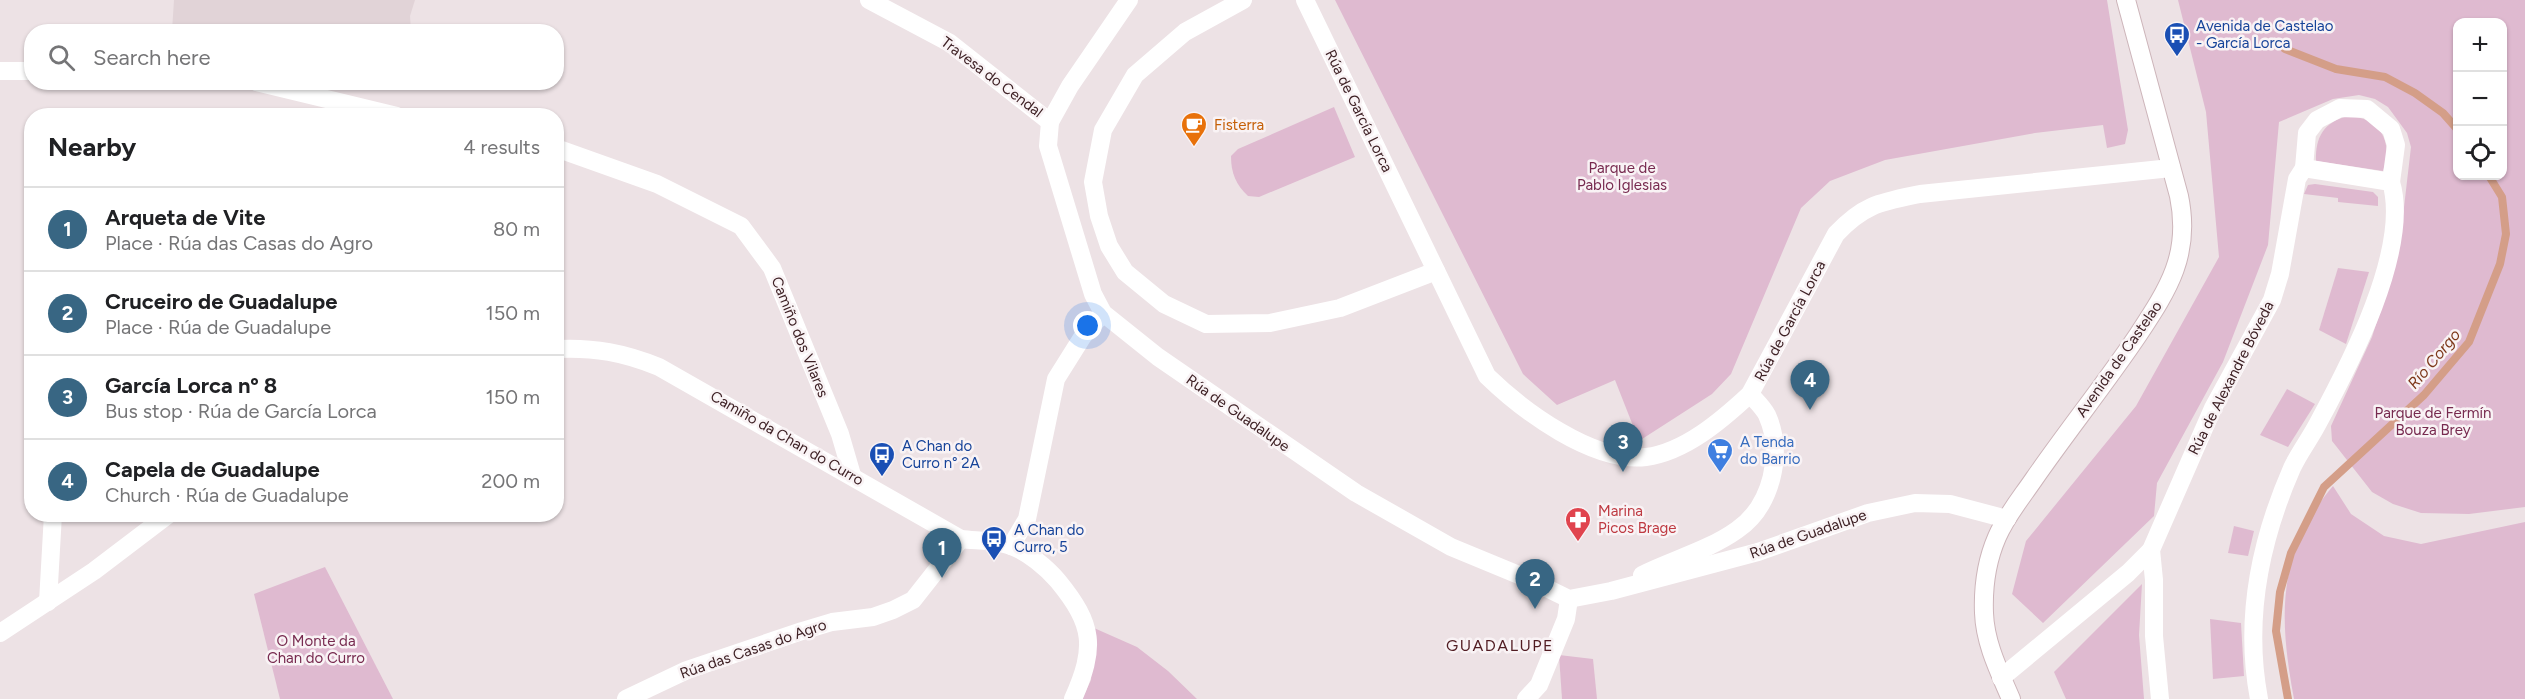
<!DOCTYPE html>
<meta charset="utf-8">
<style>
:root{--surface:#fff;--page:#f2f2f2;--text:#202124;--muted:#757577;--line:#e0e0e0;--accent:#386683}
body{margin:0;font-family:Figtree,sans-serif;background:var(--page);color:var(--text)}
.controls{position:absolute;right:18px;top:18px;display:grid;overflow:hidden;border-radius:12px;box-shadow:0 2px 4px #0004}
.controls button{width:54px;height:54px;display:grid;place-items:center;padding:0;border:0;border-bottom:2px solid var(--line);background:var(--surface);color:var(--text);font:30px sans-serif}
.you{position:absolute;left:1088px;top:326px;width:21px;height:21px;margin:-15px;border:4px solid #fff;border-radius:50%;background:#1a73e8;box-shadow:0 0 0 9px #1a73e833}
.badge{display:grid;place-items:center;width:39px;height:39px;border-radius:50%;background:var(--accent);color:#fff;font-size:20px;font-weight:700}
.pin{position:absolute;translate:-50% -50px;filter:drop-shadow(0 2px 3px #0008)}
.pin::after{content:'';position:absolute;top:32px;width:21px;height:18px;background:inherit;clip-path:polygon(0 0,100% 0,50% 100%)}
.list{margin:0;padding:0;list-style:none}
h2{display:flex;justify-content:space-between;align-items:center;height:78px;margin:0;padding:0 24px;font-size:26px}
h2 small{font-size:20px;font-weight:400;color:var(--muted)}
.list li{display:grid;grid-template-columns:39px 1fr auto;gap:18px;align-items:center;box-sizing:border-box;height:84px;padding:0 24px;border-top:2px solid var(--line)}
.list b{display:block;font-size:22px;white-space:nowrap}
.list p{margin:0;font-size:20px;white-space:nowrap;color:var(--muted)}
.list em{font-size:20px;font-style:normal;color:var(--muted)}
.icon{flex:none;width:33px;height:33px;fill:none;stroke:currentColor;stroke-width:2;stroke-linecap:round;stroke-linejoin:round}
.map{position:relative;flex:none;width:2525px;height:699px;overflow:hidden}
.search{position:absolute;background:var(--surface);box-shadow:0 2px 4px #0004;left:24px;top:24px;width:540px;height:66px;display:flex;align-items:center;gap:15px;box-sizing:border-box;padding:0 21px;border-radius:24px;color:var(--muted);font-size:22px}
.panel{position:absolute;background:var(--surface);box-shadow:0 2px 4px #0004;left:24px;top:108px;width:540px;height:414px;border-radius:24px}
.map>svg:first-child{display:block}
.built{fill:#e1d3d7}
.green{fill:#dfbad0;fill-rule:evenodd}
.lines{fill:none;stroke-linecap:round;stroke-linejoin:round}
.stream{stroke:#d49e88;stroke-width:8}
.secondary-casing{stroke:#cdb5ba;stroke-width:20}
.street{stroke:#fff;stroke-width:18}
.secondary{stroke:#fff;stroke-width:18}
.labels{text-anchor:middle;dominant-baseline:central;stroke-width:5;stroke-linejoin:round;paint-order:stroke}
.transit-label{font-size:15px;fill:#164399;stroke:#f9f3f5;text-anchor:start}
.street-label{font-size:15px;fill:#3e2125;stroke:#f9f3f5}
.food-label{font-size:15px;fill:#c56008;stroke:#f9f3f5;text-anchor:start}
.park-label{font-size:15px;fill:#772a4f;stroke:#f9f3f5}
.shop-label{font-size:15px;fill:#366cbe;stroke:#f9f3f5;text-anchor:start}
.health-label{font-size:15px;fill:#be3a42;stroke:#f9f3f5;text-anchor:start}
.water-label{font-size:16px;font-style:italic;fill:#7d3719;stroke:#f9f3f5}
.neighbourhood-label{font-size:16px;letter-spacing:1.5px;fill:#511c22;stroke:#f9f3f5}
</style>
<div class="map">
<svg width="2525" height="699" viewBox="0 0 2525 699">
<rect width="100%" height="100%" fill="#ede2e5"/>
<polygon class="built" points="174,0 415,0 410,16 411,31 172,31"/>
<g class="green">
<polygon points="1335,0 2107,0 2128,130 2125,144 2107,148 2103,125 2035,133 1885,160 1830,181 1801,208 1731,374 1712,394 1639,441 1615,380 1557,405 1523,374"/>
<path d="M2178 0H2525V507L2469 514 2421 513 2393 504 2372 492 2336 446 2332 441 2331 426 2372 337 2391 277 2401 233 2411 147 2407 133 2388 107 2375 99 2359 95 2333 99 2279 122 2268 245 2223 362 2157 483 2154 516 2043 623 2012 594 2026 541 2136 406 2219 257 2206 112ZM2458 22H2502V176H2458Z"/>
<path d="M1334 107 1355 157 1259 197 1248 196C1236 185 1231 173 1231 156L1238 149Z"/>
<path d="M2348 116C2379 117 2394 141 2383 171L2316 161C2315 137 2324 122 2348 116Z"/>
<polygon points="2315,184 2373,192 2378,197 2378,206 2338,202 2338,198 2304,194 2308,185"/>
<polygon points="2338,268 2369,272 2346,344 2319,330"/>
<polygon points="2287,389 2315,404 2288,447 2260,435"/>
<path d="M2333 486 2351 514 2384 536 2421 544 2525 522V699H2294C2279 618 2276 553 2333 486Z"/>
<polygon points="2234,526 2254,531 2248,556 2228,553"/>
<polygon points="325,567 393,699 280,699 254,594"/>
<polygon points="2142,584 2139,635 2144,699 2066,699 2054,672"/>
<polygon points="2210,619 2241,623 2244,676 2213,679"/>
<polygon points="1094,628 1137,647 1168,671 1197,699 1082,699 1091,680"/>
<polygon points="1559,655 1593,659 1597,699 1562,699"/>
</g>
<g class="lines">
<g class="stream">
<polyline points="2285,49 2336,69 2385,77 2415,93 2443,113 2458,130"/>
<polyline points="2288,699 2276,631 2280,592 2291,553 2324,487 2424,395 2469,342 2500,264 2506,234 2502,197 2489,176"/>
</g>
<defs>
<path id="secondary" d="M2011 699C1999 671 1985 643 1984 613 1983 587 1987 560 1997 537 2006 516 2021 498 2034 479 2068 430 2105 384 2138 335 2169 288 2191 254 2179 196L2126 0"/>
</defs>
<use href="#secondary" class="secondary-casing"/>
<g class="street">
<polyline points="869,0 950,43 1050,122"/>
<polyline points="1129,0 1070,86 1050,122 1048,146 1093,294 1103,313 1158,357 1356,493 1451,547 1526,578 1569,599 1611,591 1758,552 1868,513 1915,503 1950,504 2007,519"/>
<polyline points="1243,0 1185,32 1135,75 1103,130 1093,182 1099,216 1109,246 1125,272 1164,304 1206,324 1270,323 1340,308 1436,271"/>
<path d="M1305 0 1487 376C1523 411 1593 463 1646 457 1685 452 1722 420 1750 394L1836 234C1864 204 1881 202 1920 194L2171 168"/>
<polyline points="0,71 32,71"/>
<polyline points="256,82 397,116"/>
<polyline points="556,148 657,184 741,226 772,268 840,434 852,475"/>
<polyline points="2304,168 2307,133 2317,120 2340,108 2367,109 2391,129 2396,145 2391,182"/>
<path d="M556 349C594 347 625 353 659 367L961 539C976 541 996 540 1011 546 1028 552 1047 568 1058 581 1094 625 1096 647 1073 699"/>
<polyline points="1011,546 1027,519 1056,379 1083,336 1103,313"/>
<polyline points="2151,550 2154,580 2154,636 2160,699"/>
<path d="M1642 575C1672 560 1709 550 1737 530 1772 506 1784 453 1767 415 1763 407 1755 400 1750 394"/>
<polyline points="48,602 53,514"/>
<polyline points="0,633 94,571 169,514"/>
<path d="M2001 678 2128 573 2151 550 2213 408 2272 300 2280 274 2297 179 2304 168 2391 182C2411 249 2349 366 2317 425 2309 440 2299 453 2292 468 2260 541 2244 620 2259 699"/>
<polyline points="626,699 687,670 802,631 832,622 873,617 893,610 913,600 961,539"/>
<polyline points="1526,699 1539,685 1566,619 1569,599"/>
</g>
<use href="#secondary" class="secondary"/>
</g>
<defs>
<symbol id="bus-pin" viewBox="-11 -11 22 30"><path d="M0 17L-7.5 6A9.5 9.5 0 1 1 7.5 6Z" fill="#1a4fb4" stroke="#f9f3f5"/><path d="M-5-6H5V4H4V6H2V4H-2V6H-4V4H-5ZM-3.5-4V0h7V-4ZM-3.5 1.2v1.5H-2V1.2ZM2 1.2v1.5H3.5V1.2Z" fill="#fff"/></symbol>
<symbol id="cafe-pin" viewBox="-11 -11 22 30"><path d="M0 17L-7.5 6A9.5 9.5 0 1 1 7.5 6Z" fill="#e8710a" stroke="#f9f3f5"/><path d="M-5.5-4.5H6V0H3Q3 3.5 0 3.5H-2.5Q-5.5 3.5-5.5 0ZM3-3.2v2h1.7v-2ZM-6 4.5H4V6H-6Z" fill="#fff"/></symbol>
<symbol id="supermarket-pin" viewBox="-11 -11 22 30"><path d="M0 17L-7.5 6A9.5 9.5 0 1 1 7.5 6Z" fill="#3f7fe0" stroke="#f9f3f5"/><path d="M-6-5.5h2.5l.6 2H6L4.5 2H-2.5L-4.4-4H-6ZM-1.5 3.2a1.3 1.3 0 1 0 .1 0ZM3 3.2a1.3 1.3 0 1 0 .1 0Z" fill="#fff"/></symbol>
<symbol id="pharmacy-pin" viewBox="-11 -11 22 30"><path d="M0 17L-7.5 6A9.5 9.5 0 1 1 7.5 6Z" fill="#e0444e" stroke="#f9f3f5"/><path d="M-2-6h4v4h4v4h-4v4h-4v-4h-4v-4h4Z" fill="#fff"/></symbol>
</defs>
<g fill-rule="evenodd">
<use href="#bus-pin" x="2162" y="20" width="30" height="40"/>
<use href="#cafe-pin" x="1179" y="110" width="30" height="40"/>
<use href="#supermarket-pin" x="1705" y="436" width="30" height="40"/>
<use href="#bus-pin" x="867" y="440" width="30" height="40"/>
<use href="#pharmacy-pin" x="1563" y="505" width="30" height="40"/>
<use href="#bus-pin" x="979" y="524" width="30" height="40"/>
</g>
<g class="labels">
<g class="transit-label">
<text x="2196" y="26">Avenida de Castelao<tspan x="2196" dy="17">- García Lorca</tspan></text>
<text x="902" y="446">A Chan do<tspan x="902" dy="17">Curro n° 2A</tspan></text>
<text x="1014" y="530">A Chan do<tspan x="1014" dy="17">Curro, 5</tspan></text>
</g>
<g class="street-label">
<text transform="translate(992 77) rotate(37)">Travesa do Cendal</text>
<text transform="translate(1359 111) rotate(64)">Rúa de García Lorca</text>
<text transform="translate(1790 321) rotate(-62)">Rúa de García Lorca</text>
<text transform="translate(800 337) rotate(68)">Camiño dos Vilares</text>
<text transform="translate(2119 359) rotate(-55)">Avenida de Castelao</text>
<text transform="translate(2231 378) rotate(-63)">Rúa de Alexandre Bóveda</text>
<text transform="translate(1238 413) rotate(35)">Rúa de Guadalupe</text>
<text transform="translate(787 438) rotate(30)">Camiño da Chan do Curro</text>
<text transform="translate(1808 534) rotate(-19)">Rúa de Guadalupe</text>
<text transform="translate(753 649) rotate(-19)">Rúa das Casas do Agro</text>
</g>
<g class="food-label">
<text x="1214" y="125">Fisterra</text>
</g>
<g class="park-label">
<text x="1622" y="168">Parque de<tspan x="1622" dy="17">Pablo Iglesias</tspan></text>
<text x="2433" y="413">Parque de Fermín<tspan x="2433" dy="17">Bouza Brey</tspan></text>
<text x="316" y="641">O Monte da<tspan x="316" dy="17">Chan do Curro</tspan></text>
</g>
<g class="shop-label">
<text x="1740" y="442">A Tenda<tspan x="1740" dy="17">do Barrio</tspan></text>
</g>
<g class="health-label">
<text x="1598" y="511">Marina<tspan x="1598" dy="17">Picos Brage</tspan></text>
</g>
<g class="water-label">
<text transform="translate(2434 359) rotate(-50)">Río Corgo</text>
</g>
<g class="neighbourhood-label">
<text x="1500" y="645">GUADALUPE</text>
</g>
</g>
</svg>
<div class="controls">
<button>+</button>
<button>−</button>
<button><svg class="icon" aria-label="locate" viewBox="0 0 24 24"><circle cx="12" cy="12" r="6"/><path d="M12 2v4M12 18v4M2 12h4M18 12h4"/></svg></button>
</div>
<div class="you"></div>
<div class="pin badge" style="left:942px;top:578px">1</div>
<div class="pin badge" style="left:1535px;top:609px">2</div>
<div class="pin badge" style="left:1623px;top:472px">3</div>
<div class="pin badge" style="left:1810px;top:410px">4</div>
<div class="search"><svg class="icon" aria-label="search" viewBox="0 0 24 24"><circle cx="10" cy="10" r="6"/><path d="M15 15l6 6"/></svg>Search here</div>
<section class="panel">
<h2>Nearby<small>4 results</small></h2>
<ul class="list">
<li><span class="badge">1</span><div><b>Arqueta de Vite</b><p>Place · Rúa das Casas do Agro</p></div><em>80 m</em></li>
<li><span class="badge">2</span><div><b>Cruceiro de Guadalupe</b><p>Place · Rúa de Guadalupe</p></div><em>150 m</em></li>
<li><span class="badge">3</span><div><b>García Lorca nº 8</b><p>Bus stop · Rúa de García Lorca</p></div><em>150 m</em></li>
<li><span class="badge">4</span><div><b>Capela de Guadalupe</b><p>Church · Rúa de Guadalupe</p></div><em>200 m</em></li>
</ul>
</section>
</div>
